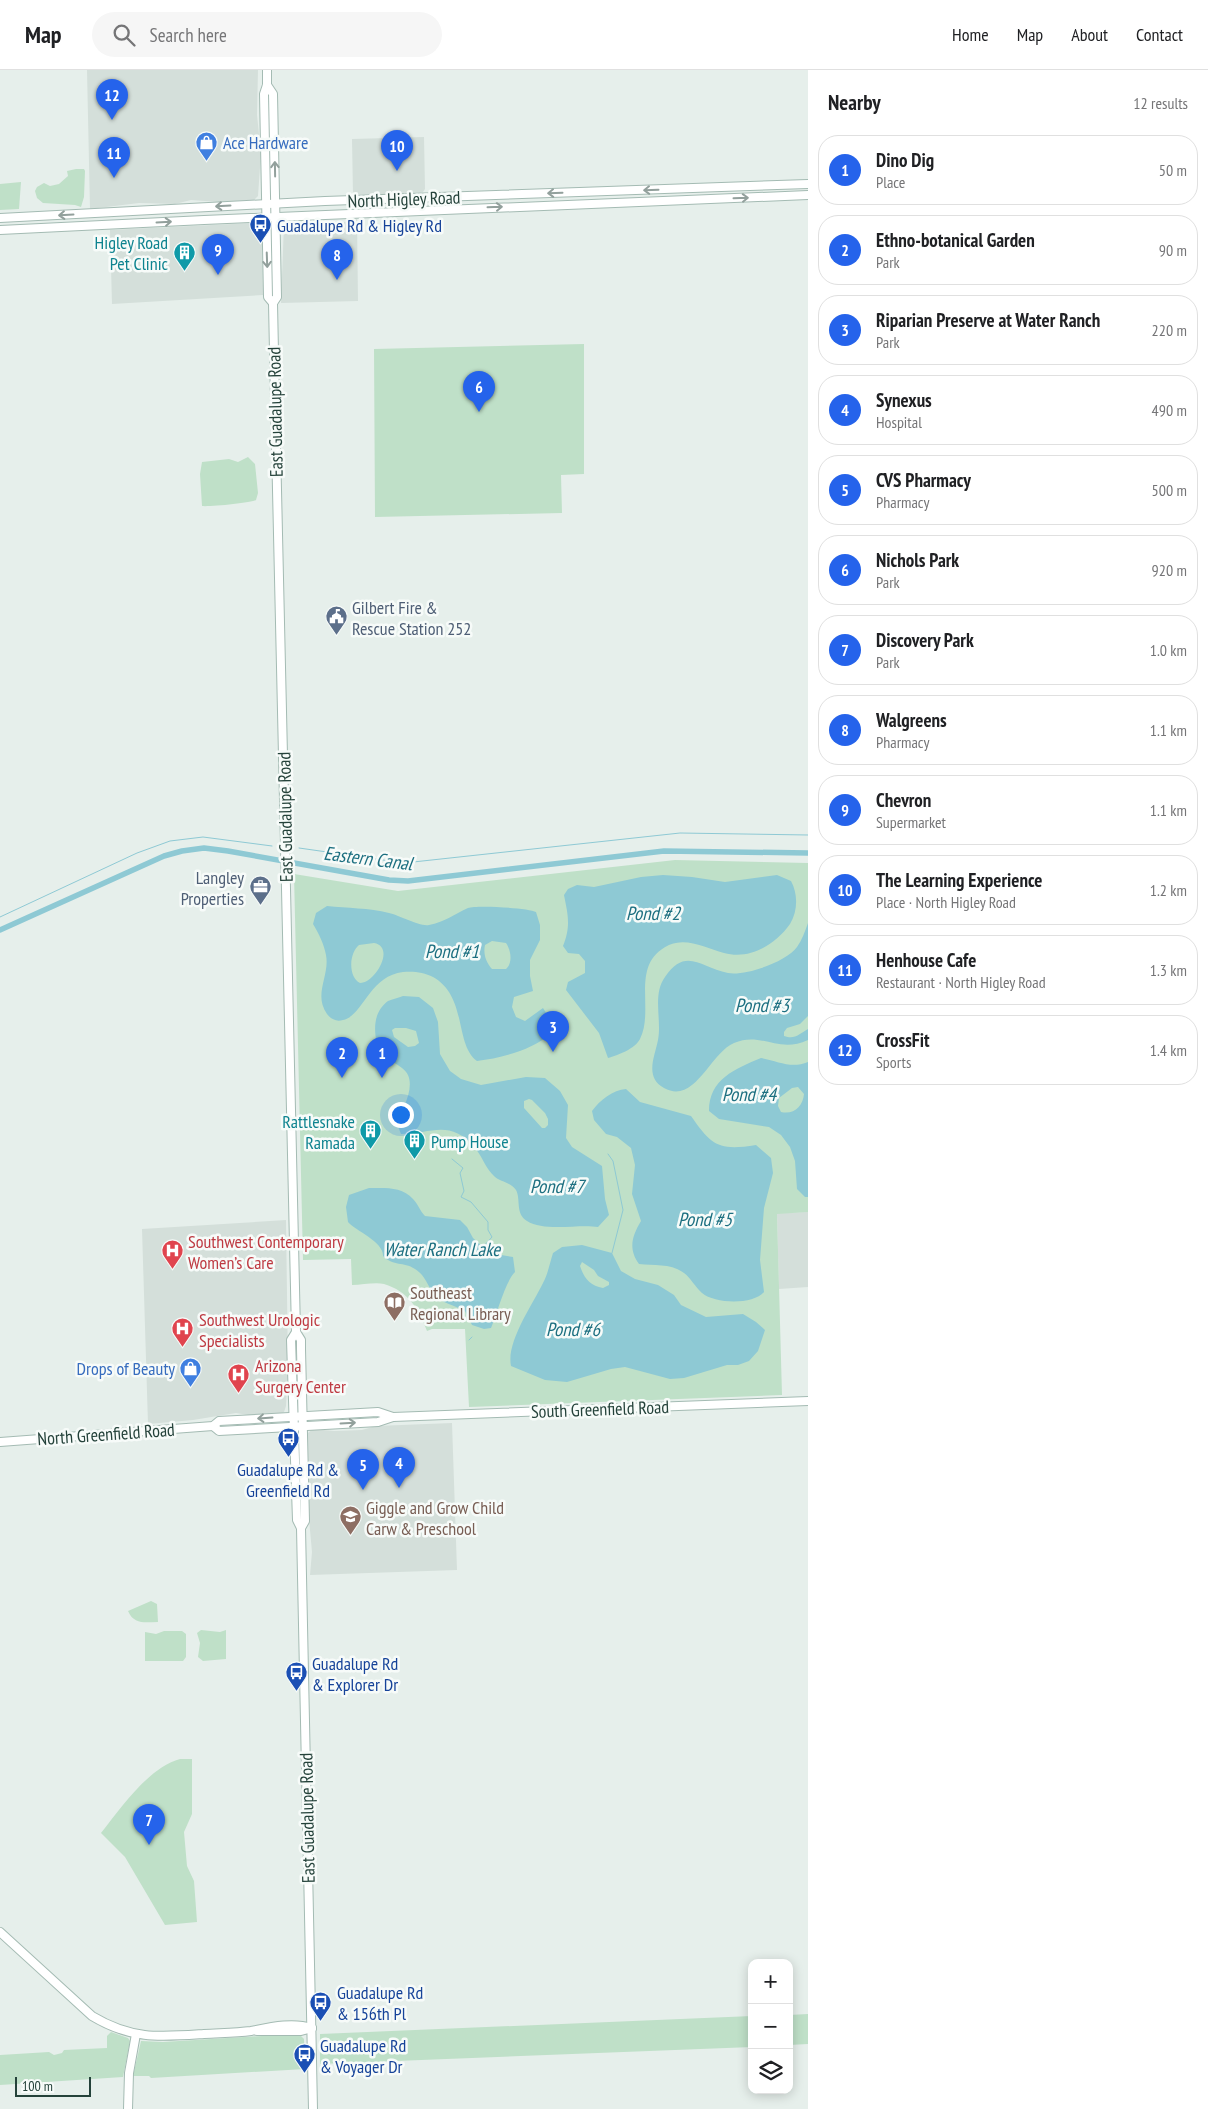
<!DOCTYPE html>
<meta charset="utf-8">
<style>
:root{--surface:#fff;--page:#f6f6f6;--text:#202124;--muted:#757577;--line:#e0e0e0;--accent:#2563eb}
body{margin:0;font-family:"PT Sans Narrow",sans-serif;background:var(--page);color:var(--text)}
.controls{position:absolute;right:15px;bottom:15px;display:grid;overflow:hidden;border-radius:10px;box-shadow:0 2px 12px #0003}
.controls button{width:45px;height:45px;display:grid;place-items:center;padding:0;border:0;border-bottom:1px solid var(--line);background:var(--surface);color:var(--text);font:25px sans-serif}
.scale{position:absolute;left:15px;bottom:12px;width:76px;box-sizing:border-box;padding-left:5px;border:2px solid #24423a;border-top:0;font-size:14px;line-height:18px;white-space:nowrap;color:#24423a;-webkit-text-stroke:4px #f7fbf9;paint-order:stroke}
.you{position:absolute;left:400px;top:1044px;width:18px;height:18px;margin:-12px;border:4px solid #fff;border-radius:50%;background:#1a73e8;box-shadow:0 0 0 8px #1a73e833}
.badge{display:grid;place-items:center;width:32px;height:32px;border-radius:50%;background:var(--accent);color:#fff;font-size:16px;font-weight:700}
.pin{position:absolute;translate:-50% -41px;filter:drop-shadow(0 1px 2px #0008)}
.pin::after{content:'';position:absolute;top:26px;width:18px;height:15px;background:inherit;clip-path:polygon(0 0,100% 0,50% 100%)}
.list{margin:0;padding:0;list-style:none}
h2{display:flex;justify-content:space-between;align-items:center;height:65px;margin:0;padding:0 20px;font-size:21px}
h2 small{font-size:16px;font-weight:400;color:var(--muted)}
.list li{display:grid;grid-template-columns:32px 1fr auto;gap:15px;align-items:center;box-sizing:border-box;height:70px;margin:0 10px 10px;padding:0 10px;border:1px solid var(--line);border-radius:20px}
.list b{display:block;font-size:19px;white-space:nowrap}
.list p{margin:0;font-size:16px;white-space:nowrap;color:var(--muted)}
.list em{font-size:16px;font-style:normal;color:var(--muted)}
.icon{flex:none;width:28px;height:28px;fill:none;stroke:currentColor;stroke-width:2;stroke-linecap:round;stroke-linejoin:round}
.map{position:relative;flex:none;width:808px;height:2039px;overflow:hidden}
header{display:flex;align-items:center;gap:30px;box-sizing:border-box;height:70px;padding:0 25px;background:var(--surface);border-bottom:1px solid var(--line)}
header strong{font-size:24px}
nav{display:flex;gap:28px;margin-inline-start:auto;font-size:18px}
.search{width:350px;height:45px;background:var(--page);display:flex;align-items:center;gap:12px;box-sizing:border-box;padding:0 18px;border-radius:28px;color:var(--muted);font-size:19px}
main{display:flex}
aside{flex:1;background:var(--surface)}
.map>svg:first-child{display:block}
.built{fill:#d4dfda}
.green{fill:#bfe0c8}
.water{fill:#8ec9d4;fill-rule:evenodd}
.lines{fill:none;stroke-linecap:round;stroke-linejoin:round}
.stream{stroke:#8ec9d4;stroke-width:1}
.canal{stroke:#8ec9d4;stroke-width:5.5}
.secondary-casing{stroke:#a4bbb3;stroke-width:10}
.secondary{stroke:#fff;stroke-width:8}
.oneway{stroke:#92a09c}
.labels{text-anchor:middle;dominant-baseline:central;stroke-width:5;stroke-linejoin:round;paint-order:stroke}
.shop-label{font-size:18px;fill:#366cbe;stroke:#f7fbf9;text-anchor:start}
.street-label{font-size:18px;fill:#24423a;stroke:#f7fbf9}
.transit-label{font-size:18px;fill:#164399;stroke:#f7fbf9;text-anchor:start}
.culture-label{font-size:18px;fill:#0d838f;stroke:#f7fbf9;text-anchor:end}
.service-label{font-size:18px;fill:#4e5e75;stroke:#f7fbf9;text-anchor:start}
.health-label{font-size:18px;fill:#be3a42;stroke:#f7fbf9;text-anchor:start}
.education-label{font-size:18px;fill:#785e54;stroke:#f7fbf9;text-anchor:start}
.water-label{font-size:19px;font-style:italic;fill:#1c6f80;stroke:#f7fbf9}
</style>
<header>
<strong>Map</strong>
<div class="search"><svg class="icon" aria-label="search" viewBox="0 0 24 24"><circle cx="10" cy="10" r="6"/><path d="M15 15l6 6"/></svg>Search here</div>
<nav><a>Home</a><a>Map</a><a>About</a><a>Contact</a></nav>
</header>
<main>
<div class="map">
<svg width="808" height="2039" viewBox="0 0 808 2039">
<rect width="100%" height="100%" fill="#e6efeb"/>
<g class="built">
<polygon points="87,0 258,0 257,45 261,83 258,126 254,130 219,132 191,130 175,134 139,133 90,139"/>
<polygon points="424,67 425,119 423,122 418,124 353,125 352,69"/>
<polygon points="357,149 358,231 281,233 284,154 305,151 321,153 345,152"/>
<polygon points="253,153 262,159 263,225 112,234 110,160"/>
<polygon points="808,1142 808,1217 779,1219 777,1143"/>
<polygon points="286,1150 288,1298 286,1336 284,1342 281,1344 254,1346 236,1343 193,1350 148,1354 142,1159"/>
<polygon points="452,1353 457,1500 310,1505 312,1482 309,1449 308,1363 313,1359 334,1361 362,1360 376,1356"/>
</g>
<g class="green">
<polygon points="76,99 84,99 85,101 84,127 81,137 75,135 43,133 37,128 35,121 37,117 44,113 50,116 59,114 68,106 67,101"/>
<polygon points="21,112 19,139 0,140 0,114"/>
<polygon points="584,274 584,404 561,405 562,443 375,447 374,279"/>
<path d="M248 387 255 394 258 423 256 430C251 433 208 437 202 436L200 404 202 392 229 389 238 392Z"/>
<path d="M675 790 808 793V1142L777 1144 782 1325 469 1337 465 1259H432L427 1261C419 1239 408 1221 384 1214 375 1212 362 1215 352 1215L351 1189 303 1190 294 804 398 821Z"/>
<path d="M151 1531 157 1534 158 1552C145 1552 134 1555 128 1541Z"/>
<polygon points="201,1560 220,1562 226,1560 226,1589 203,1591 198,1587 200,1573 197,1563"/>
<polygon points="164,1561 182,1561 186,1564 186,1587 183,1591 145,1591 145,1562 156,1564"/>
<path d="M180 1689H192V1744L184 1762 187 1796 194 1811 197 1852 165 1855 125 1787 101 1763C121 1738 148 1698 180 1689Z"/>
<polygon points="808,1944 808,1974 789,1975 789,1945"/>
<polygon points="752,1946 752,1977 320,1994 320,1964"/>
<polygon points="111,1962 128,1968 130,1971 123,2007 0,2015 0,1985 49,1982 54,1985 62,1983 64,1980 107,1978 107,1966"/>
<polygon points="293,1964 300,1965 304,1969 305,1999 151,2008 149,2006 133,2006 141,1971 163,1972"/>
</g>
<g class="water">
<path d="M663 805 692 807 725 812 777 805 791 811C798 824 798 841 790 854 775 875 750 890 724 883 706 878 687 867 669 875 629 894 655 939 640 969 635 979 618 985 608 988L599 963 566 920 568 912 585 903V891L579 884 568 883 563 876C571 856 568 845 564 825L568 819 577 815 594 817 641 807Z"/>
<path d="M327 836C347 838 369 838 389 843 399 845 420 857 429 855 444 852 455 844 468 838 477 835 529 838 536 842L540 855V870L530 890V906L533 921 514 927 512 937 516 947 525 951 543 938 552 952V963C532 980 502 988 477 991 454 974 468 927 433 907 424 902 413 901 403 902 369 906 363 946 343 950 336 952 331 949 327 944 313 924 330 906 326 885 324 874 319 864 313 854L316 843ZM492 871 506 873C511 880 513 893 506 899H492C486 892 483 884 485 875ZM374 873C396 877 375 913 360 913 348 907 349 883 359 875Z"/>
<path d="M808 853V946L800 954 787 958 784 962V966C795 970 799 964 808 959V970C778 984 761 961 734 973 710 983 695 1035 664 1018 644 1007 655 986 658 970 662 950 652 925 665 907 686 876 701 898 728 903 746 906 786 892 797 877 802 870 805 861 808 853Z"/>
<path d="M403 926 419 927 433 938 438 952 440 984 450 1001 461 1009 481 1015 526 1007 545 1008 560 1021 568 1035 566 1068 572 1077 602 1096 605 1129 609 1145 598 1157C578 1154 544 1162 527 1151 515 1144 521 1129 516 1120 511 1112 500 1112 494 1106 486 1099 482 1086 475 1078 450 1048 431 1064 401 1064L397 1054C402 1039 420 1011 402 998 396 993 387 990 381 986 374 969 370 944 388 931 392 929 399 928 403 926ZM395 958H406L416 961 419 973 415 976 408 977 394 967 392 960ZM529 1029 532 1030 545 1043 548 1049V1055L545 1058H542L524 1038V1031Z"/>
<path d="M761 988C778 991 791 999 808 992V1127H805L797 1119 795 1091 790 1077 781 1065 769 1057 719 1049 709 1041C709 1009 735 999 761 988ZM798 1017 804 1024C803 1036 794 1045 781 1042L778 1036 779 1028 792 1018Z"/>
<path d="M626 1019 640 1032 691 1046C712 1076 719 1081 756 1075L771 1088 773 1103 764 1138 760 1190 764 1222C753 1235 715 1234 702 1223 695 1217 691 1208 684 1203 671 1193 654 1196 639 1194 628 1179 632 1166 641 1151L632 1124 635 1095 631 1078 617 1067 606 1064 594 1050 592 1041C600 1030 613 1020 626 1019Z"/>
<path d="M369 1118C384 1118 402 1116 413 1129 418 1134 420 1141 425 1146L460 1150 467 1157 473 1168 483 1177 484 1182 513 1187 515 1202C505 1212 497 1244 491 1258L484 1259 472 1255 465 1241C454 1235 443 1234 434 1224 427 1215 425 1205 415 1199 403 1191 394 1197 383 1186 384 1172 356 1161 348 1152L346 1137 349 1125Z"/>
<path d="M582 1175 612 1183 621 1201 635 1209 658 1215 674 1225 681 1235 706 1247 743 1244 756 1252 765 1260 758 1281 749 1291 738 1295H727L684 1308 670 1309 625 1297 611 1299 567 1312 545 1310 511 1296C506 1272 533 1234 543 1213 548 1204 550 1192 553 1183L562 1177ZM582 1192 594 1200 598 1206 609 1212V1215L603 1218C590 1216 584 1208 580 1196Z"/>
</g>
<g class="lines">
<g class="stream">
<polyline points="299,778 404,793 680,763 808,765"/>
<polyline points="0,847 137,783 170,771 203,767 272,776"/>
<polyline points="608,1084 613,1091 623,1140 612,1183"/>
<polyline points="452,1089 463,1098 460,1103 464,1121 461,1127 471,1132 488,1152 488,1160 492,1167 483,1177"/>
<polyline points="469,1270 472,1267"/>
</g>
<polyline class="canal" points="0,860 164,786 182,781 204,778 228,781 389,810 408,811 664,781 808,783"/>
<defs>
<g id="secondary">
<polyline points="267,0 267,15 264,24 268,227 273,233"/>
<polyline points="267,15 273,24 277,227 273,233 275,331 296,1262 301,1270 301,1279 305,1451 301,1458"/>
<polyline points="0,148 325,131 808,114"/>
<polyline points="0,160 204,150 808,125"/>
<polyline points="296,1262 291,1270 297,1450 301,1458 313,2039"/>
<polyline points="213,1356 219,1361 378,1352 393,1347 808,1331"/>
<polyline points="0,1372 213,1356 219,1351 378,1342 393,1347"/>
<path d="M0 1862 92 1946C132 1970 160 1967 204 1964 219 1963 235 1963 251 1961 271 1957 292 1952 312 1958"/>
<polyline points="257,1961 301,1961 312,1958"/>
<polyline points="128,2039 129,2003 136,1964"/>
</g>
</defs>
<use href="#secondary" class="secondary-casing"/>
<use href="#secondary" class="secondary"/>
</g>
<defs><path id="oneway-shaft" d="M-6 0H5M1.5-3L5.5 0L1.5 3" fill="none" stroke-width="1.6" stroke-linecap="round" stroke-linejoin="round" transform="scale(1.25)"/></defs>
<g class="oneway">
<use href="#oneway-shaft" transform="translate(275 99) rotate(-91)"/>
<use href="#oneway-shaft" transform="translate(651 120) rotate(178)"/>
<use href="#oneway-shaft" transform="translate(555 123) rotate(178)"/>
<use href="#oneway-shaft" transform="translate(741 128) rotate(-2)"/>
<use href="#oneway-shaft" transform="translate(223 136) rotate(177)"/>
<use href="#oneway-shaft" transform="translate(495 137) rotate(-2)"/>
<use href="#oneway-shaft" transform="translate(66 145) rotate(177)"/>
<use href="#oneway-shaft" transform="translate(164 152) rotate(-3)"/>
<use href="#oneway-shaft" transform="translate(267 190) rotate(88)"/>
<use href="#oneway-shaft" transform="translate(265 1348) rotate(176)"/>
<use href="#oneway-shaft" transform="translate(348 1353) rotate(-3)"/>
</g>
<defs>
<symbol id="shop-pin" viewBox="-11 -11 22 30"><path d="M0 17L-7.5 6A9.5 9.5 0 1 1 7.5 6Z" fill="#3f7fe0" stroke="#f7fbf9"/><path d="M-5-2.5h2.3a2.7 3.5 0 0 1 5.4 0H5L5.5 6h-11ZM-1.5-2.5h3a1.5 2.3 0 0 0-3 0Z" fill="#fff"/></symbol>
<symbol id="bus-pin" viewBox="-11 -11 22 30"><path d="M0 17L-7.5 6A9.5 9.5 0 1 1 7.5 6Z" fill="#1a4fb4" stroke="#f7fbf9"/><path d="M-5-6H5V4H4V6H2V4H-2V6H-4V4H-5ZM-3.5-4V0h7V-4ZM-3.5 1.2v1.5H-2V1.2ZM2 1.2v1.5H3.5V1.2Z" fill="#fff"/></symbol>
<symbol id="building-pin" viewBox="-11 -11 22 30"><path d="M0 17L-7.5 6A9.5 9.5 0 1 1 7.5 6Z" fill="#0f9aa8" stroke="#f7fbf9"/><path d="M-4-6H4V6H1V3H-1V6H-4ZM-2.5-4.3h1.7v1.8h-1.7ZM.8-4.3h1.7v1.8H.8ZM-2.5-1h1.7V.8h-1.7ZM.8-1h1.7V.8H.8Z" fill="#fff"/></symbol>
<symbol id="civic-pin" viewBox="-11 -11 22 30"><path d="M0 17L-7.5 6A9.5 9.5 0 1 1 7.5 6Z" fill="#5c6f8a" stroke="#f7fbf9"/><path d="M-.6-6.5H3V-4.5H.6V-3L4-1V1h2V6H-6V1h2V-1L-.6-3ZM-1.2 2.5V6h2.4V2.5Z" fill="#fff"/></symbol>
<symbol id="office-pin" viewBox="-11 -11 22 30"><path d="M0 17L-7.5 6A9.5 9.5 0 1 1 7.5 6Z" fill="#5c6f8a" stroke="#f7fbf9"/><path d="M-6-3h4V-5.5h4V-3h4V5H-6ZM-1-4.5V-3h2v-1.5ZM-6 0V1H6V0Z" fill="#fff"/></symbol>
<symbol id="hospital-pin" viewBox="-11 -11 22 30"><path d="M0 17L-7.5 6A9.5 9.5 0 1 1 7.5 6Z" fill="#e0444e" stroke="#f7fbf9"/><path d="M-5-5h3v3.5h4V-5h3V5h-3V1.5h-4V5h-3Z" fill="#fff"/></symbol>
<symbol id="library-pin" viewBox="-11 -11 22 30"><path d="M0 17L-7.5 6A9.5 9.5 0 1 1 7.5 6Z" fill="#8d6e63" stroke="#f7fbf9"/><path d="M-6-4Q-3-5.5-.7-3.5V5Q-3 3-6 4ZM6-4Q3-5.5 .7-3.5V5Q3 3 6 4Z" fill="#fff"/></symbol>
<symbol id="school-pin" viewBox="-11 -11 22 30"><path d="M0 17L-7.5 6A9.5 9.5 0 1 1 7.5 6Z" fill="#8d6e63" stroke="#f7fbf9"/><path d="M0-5L7-2L0 1L-7-2ZM-4 1L0 2.5L4 1V4Q0 6-4 4Z" fill="#fff"/></symbol>
</defs>
<g fill-rule="evenodd">
<use href="#shop-pin" x="194" y="60" width="25" height="34"/>
<use href="#bus-pin" x="248" y="142" width="25" height="34"/>
<use href="#building-pin" x="172" y="170" width="25" height="34"/>
<use href="#civic-pin" x="324" y="534" width="25" height="34"/>
<use href="#office-pin" x="248" y="804" width="25" height="34"/>
<use href="#building-pin" x="358" y="1048" width="25" height="34"/>
<use href="#building-pin" x="402" y="1058" width="25" height="34"/>
<use href="#hospital-pin" x="160" y="1168" width="25" height="34"/>
<use href="#library-pin" x="382" y="1220" width="25" height="34"/>
<use href="#hospital-pin" x="170" y="1246" width="25" height="34"/>
<use href="#shop-pin" x="178" y="1286" width="25" height="34"/>
<use href="#hospital-pin" x="226" y="1292" width="25" height="34"/>
<use href="#bus-pin" x="276" y="1356" width="25" height="34"/>
<use href="#school-pin" x="338" y="1434" width="25" height="34"/>
<use href="#bus-pin" x="284" y="1590" width="25" height="34"/>
<use href="#bus-pin" x="308" y="1920" width="25" height="34"/>
<use href="#bus-pin" x="292" y="1972" width="25" height="34"/>
</g>
<g class="labels">
<g class="shop-label">
<text x="223" y="72">Ace Hardware</text>
<text x="175" y="1298" text-anchor="end">Drops of Beauty</text>
</g>
<g class="street-label">
<text transform="translate(404 129) rotate(-2)">North Higley Road</text>
<text transform="translate(275 342) rotate(-91)">East Guadalupe Road</text>
<text transform="translate(285 747) rotate(-91)">East Guadalupe Road</text>
<text transform="translate(600 1339) rotate(-2)">South Greenfield Road</text>
<text transform="translate(106 1364) rotate(-4)">North Greenfield Road</text>
<text transform="translate(307 1748) rotate(-91)">East Guadalupe Road</text>
</g>
<g class="transit-label">
<text x="277" y="155">Guadalupe Rd &amp; Higley Rd</text>
<text x="288" y="1399" text-anchor="middle">Guadalupe Rd &amp;<tspan x="288" dy="21">Greenfield Rd</tspan></text>
<text x="312" y="1593">Guadalupe Rd<tspan x="312" dy="21">&amp; Explorer Dr</tspan></text>
<text x="337" y="1922">Guadalupe Rd<tspan x="337" dy="21">&amp; 156th Pl</tspan></text>
<text x="320" y="1975">Guadalupe Rd<tspan x="320" dy="21">&amp; Voyager Dr</tspan></text>
</g>
<g class="culture-label">
<text x="168" y="172">Higley Road<tspan x="168" dy="21">Pet Clinic</tspan></text>
<text x="355" y="1051">Rattlesnake<tspan x="355" dy="21">Ramada</tspan></text>
<text x="431" y="1071" text-anchor="start">Pump House</text>
</g>
<g class="service-label">
<text x="352" y="537">Gilbert Fire &amp;<tspan x="352" dy="21">Rescue Station 252</tspan></text>
<text x="244" y="807" text-anchor="end">Langley<tspan x="244" dy="21">Properties</tspan></text>
</g>
<g class="health-label">
<text x="188" y="1171">Southwest Contemporary<tspan x="188" dy="21">Women’s Care</tspan></text>
<text x="199" y="1249">Southwest Urologic<tspan x="199" dy="21">Specialists</tspan></text>
<text x="255" y="1295">Arizona<tspan x="255" dy="21">Surgery Center</tspan></text>
</g>
<g class="education-label">
<text x="410" y="1222">Southeast<tspan x="410" dy="21">Regional Library</tspan></text>
<text x="366" y="1437">Giggle and Grow Child<tspan x="366" dy="21">Carw &amp; Preschool</tspan></text>
</g>
<g class="water-label">
<text transform="translate(368 788) rotate(7)">Eastern Canal</text>
<text x="653" y="843">Pond #2</text>
<text x="452" y="881">Pond #1</text>
<text x="762" y="935">Pond #3</text>
<text x="749" y="1024">Pond #4</text>
<text x="557" y="1116">Pond #7</text>
<text x="705" y="1149">Pond #5</text>
<text x="442" y="1179">Water Ranch Lake</text>
<text x="573" y="1259">Pond #6</text>
</g>
</g>
</svg>
<div class="controls">
<button>+</button>
<button>−</button>
<button><svg class="icon" aria-label="layers" viewBox="0 0 24 24"><path d="M12 4l9 5-9 5-9-5zM3 14l9 5 9-5"/></svg></button>
</div>
<div class="scale">100 m</div>
<div class="you"></div>
<div class="pin badge" style="left:382px;top:1008px">1</div>
<div class="pin badge" style="left:342px;top:1008px">2</div>
<div class="pin badge" style="left:553px;top:982px">3</div>
<div class="pin badge" style="left:399px;top:1418px">4</div>
<div class="pin badge" style="left:363px;top:1420px">5</div>
<div class="pin badge" style="left:479px;top:342px">6</div>
<div class="pin badge" style="left:149px;top:1775px">7</div>
<div class="pin badge" style="left:337px;top:210px">8</div>
<div class="pin badge" style="left:218px;top:205px">9</div>
<div class="pin badge" style="left:397px;top:101px">10</div>
<div class="pin badge" style="left:114px;top:108px">11</div>
<div class="pin badge" style="left:112px;top:50px">12</div>
</div>
<aside>
<h2>Nearby<small>12 results</small></h2>
<ul class="list">
<li><span class="badge">1</span><div><b>Dino Dig</b><p>Place</p></div><em>50 m</em></li>
<li><span class="badge">2</span><div><b>Ethno-botanical Garden</b><p>Park</p></div><em>90 m</em></li>
<li><span class="badge">3</span><div><b>Riparian Preserve at Water Ranch</b><p>Park</p></div><em>220 m</em></li>
<li><span class="badge">4</span><div><b>Synexus</b><p>Hospital</p></div><em>490 m</em></li>
<li><span class="badge">5</span><div><b>CVS Pharmacy</b><p>Pharmacy</p></div><em>500 m</em></li>
<li><span class="badge">6</span><div><b>Nichols Park</b><p>Park</p></div><em>920 m</em></li>
<li><span class="badge">7</span><div><b>Discovery Park</b><p>Park</p></div><em>1.0 km</em></li>
<li><span class="badge">8</span><div><b>Walgreens</b><p>Pharmacy</p></div><em>1.1 km</em></li>
<li><span class="badge">9</span><div><b>Chevron</b><p>Supermarket</p></div><em>1.1 km</em></li>
<li><span class="badge">10</span><div><b>The Learning Experience</b><p>Place · North Higley Road</p></div><em>1.2 km</em></li>
<li><span class="badge">11</span><div><b>Henhouse Cafe</b><p>Restaurant · North Higley Road</p></div><em>1.3 km</em></li>
<li><span class="badge">12</span><div><b>CrossFit</b><p>Sports</p></div><em>1.4 km</em></li>
</ul>
</aside>
</main>
